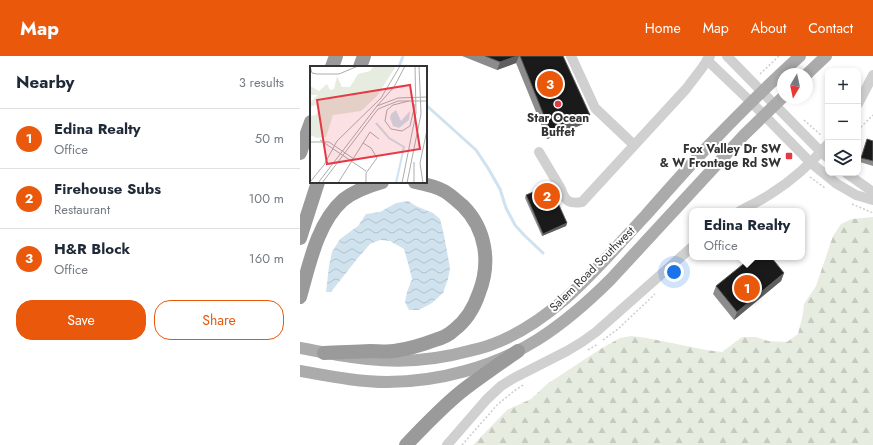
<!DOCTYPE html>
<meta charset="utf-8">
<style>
:root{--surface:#fff;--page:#f6f6f7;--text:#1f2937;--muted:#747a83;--line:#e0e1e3;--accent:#ea580c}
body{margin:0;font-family:Jost,sans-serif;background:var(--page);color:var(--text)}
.controls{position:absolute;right:12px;top:12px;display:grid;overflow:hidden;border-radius:8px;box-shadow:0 2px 6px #0003}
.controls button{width:36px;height:36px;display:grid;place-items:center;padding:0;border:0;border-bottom:1px solid var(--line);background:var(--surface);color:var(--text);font:20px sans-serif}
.compass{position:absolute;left:477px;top:12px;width:36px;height:36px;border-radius:50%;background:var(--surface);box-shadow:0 2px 6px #0003;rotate:189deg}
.you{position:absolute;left:374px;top:216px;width:14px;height:14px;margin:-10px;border:3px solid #fff;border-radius:50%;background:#1a73e8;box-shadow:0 0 0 6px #1a73e833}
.badge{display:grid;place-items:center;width:26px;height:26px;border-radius:50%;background:var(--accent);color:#fff;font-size:13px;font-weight:700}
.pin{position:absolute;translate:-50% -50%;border:2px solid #fff;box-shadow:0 1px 4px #0006}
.popup{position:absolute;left:389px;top:152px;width:116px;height:52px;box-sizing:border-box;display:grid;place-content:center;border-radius:8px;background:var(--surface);filter:drop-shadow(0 1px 3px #0005);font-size:13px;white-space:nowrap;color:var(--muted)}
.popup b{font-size:15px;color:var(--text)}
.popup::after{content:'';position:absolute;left:50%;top:100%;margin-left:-8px;border:8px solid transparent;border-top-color:var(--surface)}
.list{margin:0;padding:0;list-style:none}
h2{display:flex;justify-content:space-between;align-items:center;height:52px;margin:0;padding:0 16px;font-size:17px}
h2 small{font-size:13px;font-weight:400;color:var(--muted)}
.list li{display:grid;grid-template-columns:26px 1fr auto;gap:12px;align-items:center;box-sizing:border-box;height:60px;padding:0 16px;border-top:1px solid var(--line)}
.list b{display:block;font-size:15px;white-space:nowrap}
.list p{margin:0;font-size:13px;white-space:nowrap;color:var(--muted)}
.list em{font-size:13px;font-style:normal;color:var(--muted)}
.actions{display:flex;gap:8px;padding:12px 16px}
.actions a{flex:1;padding:9px 0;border:1px solid var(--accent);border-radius:16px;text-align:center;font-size:14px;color:var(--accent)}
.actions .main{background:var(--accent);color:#fff}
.icon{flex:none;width:22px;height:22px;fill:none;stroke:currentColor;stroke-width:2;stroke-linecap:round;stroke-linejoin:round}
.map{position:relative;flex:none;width:573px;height:389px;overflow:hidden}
header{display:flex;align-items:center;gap:24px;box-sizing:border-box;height:56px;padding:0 20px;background:var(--accent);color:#fff}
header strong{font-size:19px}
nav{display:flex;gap:22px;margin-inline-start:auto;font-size:14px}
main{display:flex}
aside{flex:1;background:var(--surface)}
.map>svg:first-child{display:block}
.forest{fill:url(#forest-firs)}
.water{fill:url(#water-waves)}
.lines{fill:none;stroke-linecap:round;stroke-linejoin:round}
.stream{stroke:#cfe2ee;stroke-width:3}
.path{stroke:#cdcdcd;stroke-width:1.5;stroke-dasharray:2 2;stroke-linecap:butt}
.minor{stroke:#d0d0d0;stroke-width:10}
.major{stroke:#ababab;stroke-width:12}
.highway{stroke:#9a9a9a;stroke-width:14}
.wall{fill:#8c8c8c}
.shaded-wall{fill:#5f5f5f}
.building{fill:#1a1a1a;stroke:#5f5f5f}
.poi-dot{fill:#e63946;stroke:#fff;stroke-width:1.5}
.labels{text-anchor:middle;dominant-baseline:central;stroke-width:4;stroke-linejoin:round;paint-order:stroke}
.poi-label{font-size:12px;font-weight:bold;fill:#333;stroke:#fff}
.street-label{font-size:12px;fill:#333;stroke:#fff}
.inset-river{fill:none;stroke:#cfe2ee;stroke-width:2}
.inset-road{fill:none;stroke:#adadad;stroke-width:1}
.view{fill:#e63946;fill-opacity:0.15;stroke:#e63946;stroke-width:2}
.inset-edge{fill:none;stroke:#333;stroke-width:2}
</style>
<header>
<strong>Map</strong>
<nav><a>Home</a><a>Map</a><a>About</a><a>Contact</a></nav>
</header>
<main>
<aside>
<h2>Nearby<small>3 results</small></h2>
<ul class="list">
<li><span class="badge">1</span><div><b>Edina Realty</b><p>Office</p></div><em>50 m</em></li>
<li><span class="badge">2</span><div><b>Firehouse Subs</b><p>Restaurant</p></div><em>100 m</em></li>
<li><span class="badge">3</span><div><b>H&amp;R Block</b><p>Office</p></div><em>160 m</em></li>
</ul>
<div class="actions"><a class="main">Save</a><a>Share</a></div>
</aside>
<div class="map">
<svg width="573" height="389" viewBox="0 0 573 389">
<defs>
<pattern id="forest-firs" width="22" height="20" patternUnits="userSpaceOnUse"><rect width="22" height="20" fill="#e6ecdf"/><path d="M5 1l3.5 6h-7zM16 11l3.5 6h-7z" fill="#c6cbc0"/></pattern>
<pattern id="water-waves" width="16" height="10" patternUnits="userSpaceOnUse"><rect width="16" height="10" fill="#cfe2ee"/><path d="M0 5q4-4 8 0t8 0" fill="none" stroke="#b2c2cd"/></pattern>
</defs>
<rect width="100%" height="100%" fill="#fff"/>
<polygon class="forest" points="573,161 573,389 173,389 207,354 231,343 247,328 302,292 320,282 331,280 347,282 406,294 422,296 442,281 456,281 468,285 487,286 498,278 503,258 504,248 516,230 533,180 541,168 552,163"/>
<polygon class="water" points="108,145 116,150 133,157 140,163 144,179 150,212 148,223 143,237 132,247 119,254 109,254 105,246 107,236 112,223 108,207 104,193 90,185 80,184 70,188 57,203 31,236 26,236 29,210 32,196 40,183 58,170 66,158 80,156 96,147"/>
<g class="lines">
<g class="stream">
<polyline points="99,11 103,0"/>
<polyline points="126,49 176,94 188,112 200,133 206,152 215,169 224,179 243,197"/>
</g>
<g class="path">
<polyline points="460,18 479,0"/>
<polyline points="504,64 522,80"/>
<polyline points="558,74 573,59"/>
<polyline points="510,121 525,132"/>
<polyline points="552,148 573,157"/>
<polyline points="303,284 318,273 355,238"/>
<polyline points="288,294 298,288"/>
<polyline points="162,389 197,349 214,335 223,329"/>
</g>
<g class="minor">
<polyline points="271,0 295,52 334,89"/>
<polyline points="427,0 521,96 528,102"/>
<polyline points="407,4 451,46 510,106 537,128 556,139 573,144"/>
<polyline points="558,48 573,19"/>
<path d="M239 96 261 133C265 146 270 148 282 146L386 33 402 12 410 0"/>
<polyline points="546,117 573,136"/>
<path d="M440 155C451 149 462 144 472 137 493 124 512 106 528 88"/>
<polyline points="147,389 187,343 201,330 214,322 267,295 282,286 296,276 392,191"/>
</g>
<g class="major">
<polyline points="507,18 526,0"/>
<path d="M0 292C22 296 45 301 68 303 102 307 136 304 169 295 177 293 186 291 193 288 257 264 301 207 346 159 368 134 390 109 413 85 441 56 470 27 500 0"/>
<path d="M0 315C29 320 58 326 87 326 138 326 194 311 237 284 264 267 289 245 311 223L444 79 483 41"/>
</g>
<g class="highway">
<polyline points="32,11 36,0"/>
<polyline points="60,11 64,0"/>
<polyline points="0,97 11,66"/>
<polyline points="0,182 18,126"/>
<path d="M0 241C9 210 17 167 43 144 54 135 68 130 82 126"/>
<path d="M24 297C39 296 54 296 70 295 78 295 86 296 94 295 108 293 122 289 135 284 142 282 149 279 154 274 166 265 174 252 179 237 191 207 186 173 163 150 157 145 151 139 144 135 135 130 125 128 115 126"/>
<path d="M106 389C124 370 142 351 162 335 180 321 199 308 218 295"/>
</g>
</g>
<g class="wall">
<polygon points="162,0 263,0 290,59 288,66 247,83 216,7 197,14"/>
<polygon points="567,83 573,85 573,110 560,106"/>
<polygon points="226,139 267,167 266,170 242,180 225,142"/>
<polygon points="484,217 481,225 434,264 413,238 416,230"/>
</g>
<g class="shaded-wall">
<polygon points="217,0 219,0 216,7 197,14 200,6"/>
<polygon points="290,59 288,66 247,83 250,75"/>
<polygon points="267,167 266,170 242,180 243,178"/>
<polygon points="484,217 481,225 434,264 437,256"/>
</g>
<g class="building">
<polygon points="185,0 217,0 200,6"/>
<polygon points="220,0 263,0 290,59 250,75"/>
<polygon points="567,83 573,85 573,105 561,102"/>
<polygon points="250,129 267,167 243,178 226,139"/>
<polygon points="452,201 471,201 484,217 437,256 416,230"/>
</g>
<g class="poi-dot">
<circle cx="258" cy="48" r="4"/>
<rect x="485" y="96" width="8" height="8" rx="2"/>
</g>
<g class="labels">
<g class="poi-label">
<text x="258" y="62">Star Ocean<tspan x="258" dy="14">Buffet</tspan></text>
<text x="481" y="93" text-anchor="end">Fox Valley Dr SW<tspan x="481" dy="14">&amp; W Frontage Rd SW</tspan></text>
</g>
<g class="street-label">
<text transform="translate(292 213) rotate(-45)">Salem Road Southwest</text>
</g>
</g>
<g transform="translate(10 10)">
<rect width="117" height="117" fill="#fff"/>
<path d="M64 0H86L67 30 51 45 23 49 16 71 7 72 0 69V50L6 49 8 44 6 39 0 41V36L8 29H0V20L9 25 17 18 20 24 24 23 27 10 32 21H40L48 8 60 5Z" fill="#e6ecdf"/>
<path d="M86 44 91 55 100 45 99 54 89 62 83 60 80 52 81 48Z" fill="#cfe2ee"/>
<path class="inset-river" d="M66 57 79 72 94 81 86 117"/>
<path class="inset-road" d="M0 0 2 7 7 8H29L48 0M99 35 83 39 77 44 75 55 81 63 92 65 100 60 105 38M67 40 84 21 95 0M10 74 56 105M0 76H19L44 93M53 77 61 82 67 92 56 107V117M0 116 14 99 27 75 71 32 90 0M8 117 67 40 88 32 117 31M12 117 68 43 88 35H117M28 117 60 66 69 73M92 117 106 47 105 0M97 117 111 48 109 0M104 117V96M113 117 110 97 117 64"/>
<path class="view" d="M100 19 110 83 17 98 7 34Z"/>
<rect width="117" height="117" class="inset-edge"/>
</g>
</svg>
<div class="controls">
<button>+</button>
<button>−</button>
<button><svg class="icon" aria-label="layers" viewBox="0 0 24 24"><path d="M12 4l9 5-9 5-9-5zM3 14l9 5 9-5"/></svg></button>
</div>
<svg class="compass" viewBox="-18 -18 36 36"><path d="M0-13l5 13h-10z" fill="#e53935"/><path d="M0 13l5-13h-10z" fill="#747a83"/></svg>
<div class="you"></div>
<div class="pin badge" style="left:447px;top:232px">1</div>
<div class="popup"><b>Edina Realty</b>Office</div>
<div class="pin badge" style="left:247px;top:140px">2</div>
<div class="pin badge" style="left:250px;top:28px">3</div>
</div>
</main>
